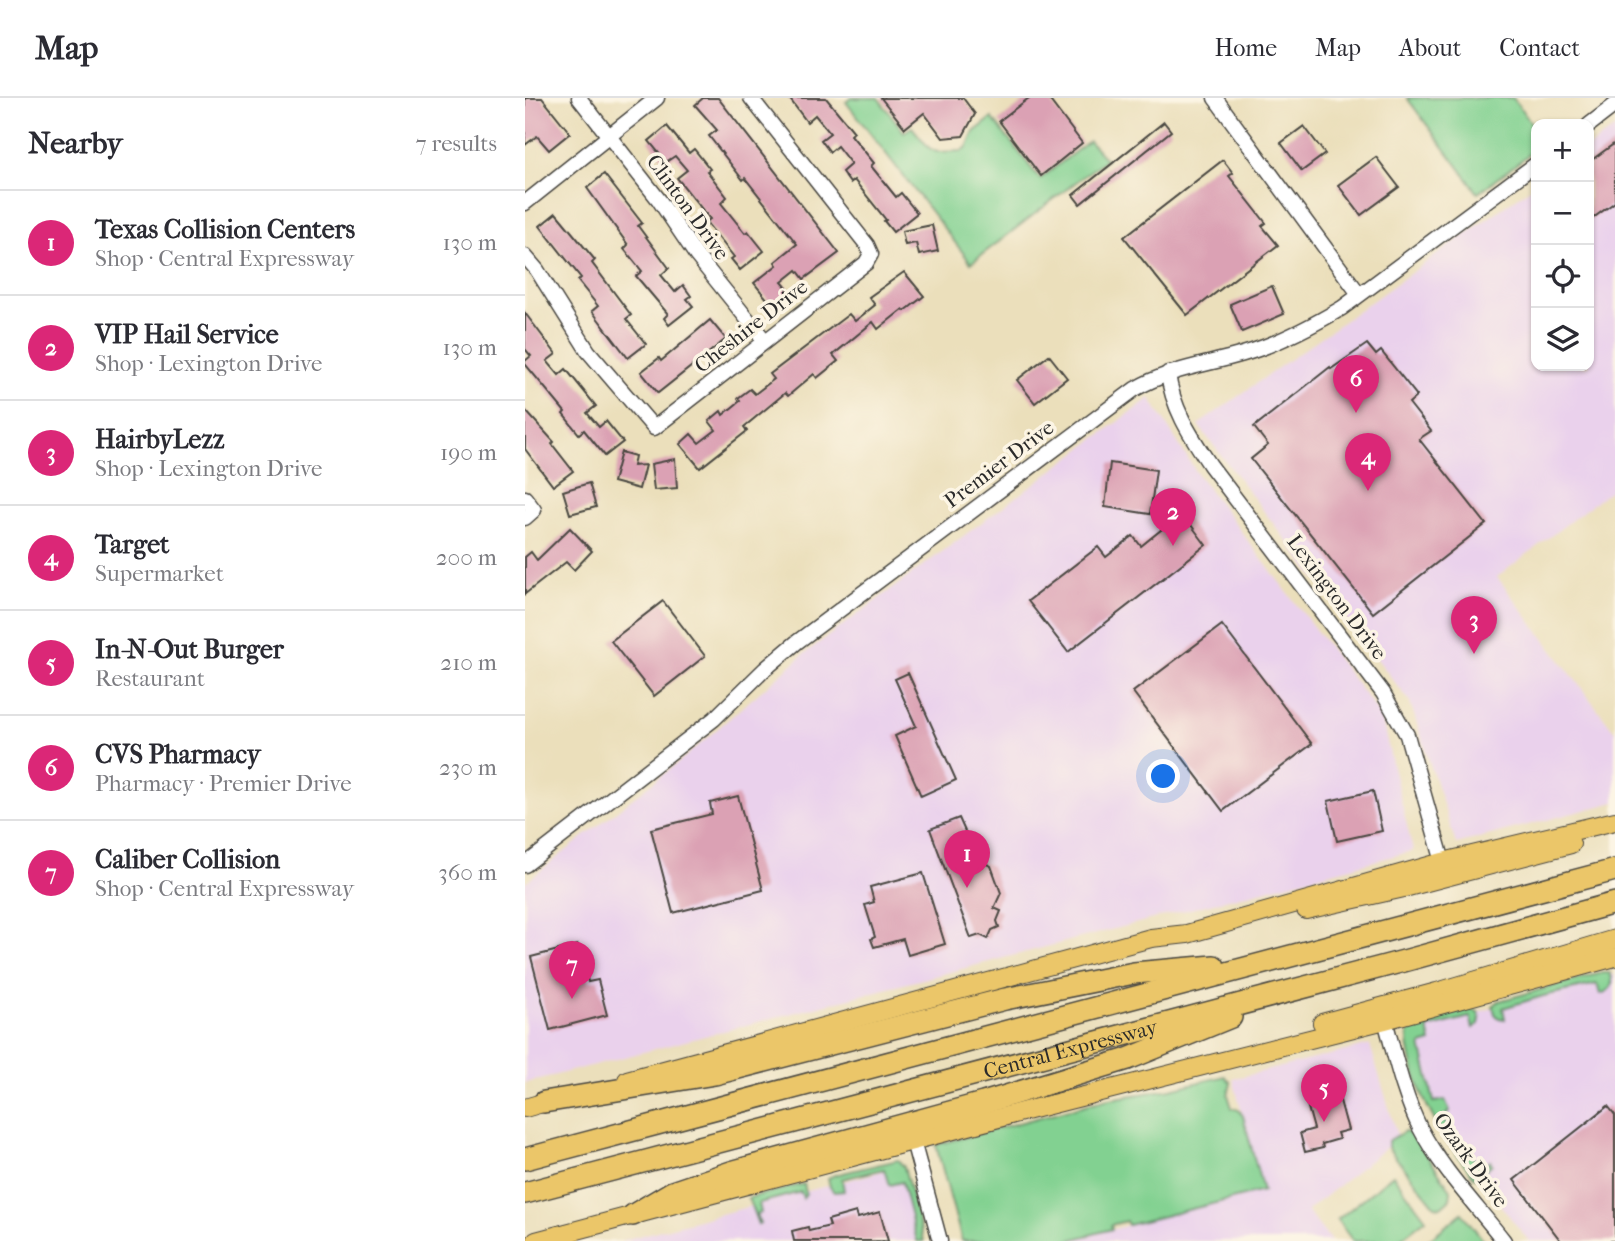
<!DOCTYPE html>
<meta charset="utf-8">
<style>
:root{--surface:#fff;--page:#f7f7f7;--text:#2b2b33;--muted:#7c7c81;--line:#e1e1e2;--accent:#db2777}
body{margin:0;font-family:"IM FELL French Canon",serif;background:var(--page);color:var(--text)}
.controls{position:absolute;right:21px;top:21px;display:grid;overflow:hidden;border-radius:14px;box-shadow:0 2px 5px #0004}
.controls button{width:63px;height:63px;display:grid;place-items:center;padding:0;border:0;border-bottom:2px solid var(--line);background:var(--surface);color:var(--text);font:35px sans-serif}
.you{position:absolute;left:639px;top:679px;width:24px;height:24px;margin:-18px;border:5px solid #fff;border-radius:50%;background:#1a73e8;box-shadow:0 0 0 10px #1a73e833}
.badge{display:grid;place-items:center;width:46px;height:46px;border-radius:50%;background:var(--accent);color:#fff;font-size:23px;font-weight:700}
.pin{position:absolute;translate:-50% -58px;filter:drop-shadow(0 2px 4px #0008)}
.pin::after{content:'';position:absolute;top:37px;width:24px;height:21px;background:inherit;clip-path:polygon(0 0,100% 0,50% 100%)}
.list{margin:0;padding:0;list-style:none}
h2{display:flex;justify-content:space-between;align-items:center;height:91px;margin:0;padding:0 28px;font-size:30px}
h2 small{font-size:23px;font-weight:400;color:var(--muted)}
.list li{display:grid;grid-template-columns:46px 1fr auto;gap:21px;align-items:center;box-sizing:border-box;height:105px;padding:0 28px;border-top:2px solid var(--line)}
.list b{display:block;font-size:26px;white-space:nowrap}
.list p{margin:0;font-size:23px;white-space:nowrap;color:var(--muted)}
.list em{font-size:23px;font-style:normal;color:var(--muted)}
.icon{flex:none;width:38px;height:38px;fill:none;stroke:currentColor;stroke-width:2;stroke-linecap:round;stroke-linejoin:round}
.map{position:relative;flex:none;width:1090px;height:1143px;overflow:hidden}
header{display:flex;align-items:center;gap:42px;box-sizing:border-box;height:98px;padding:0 35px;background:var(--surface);border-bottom:2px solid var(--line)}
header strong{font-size:33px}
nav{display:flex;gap:38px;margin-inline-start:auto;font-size:24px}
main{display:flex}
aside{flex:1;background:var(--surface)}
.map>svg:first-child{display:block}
.built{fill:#ead1ec}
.green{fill:#82d191;stroke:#567e5e;stroke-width:2}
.building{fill:#dba1b4}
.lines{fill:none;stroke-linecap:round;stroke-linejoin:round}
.minor-casing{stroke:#484641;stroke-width:17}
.major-casing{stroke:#484641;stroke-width:20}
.highway-casing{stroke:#484641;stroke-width:24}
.minor{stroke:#fff;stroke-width:14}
.major{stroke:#ebc669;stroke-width:18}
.highway{stroke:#ebc669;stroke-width:21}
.labels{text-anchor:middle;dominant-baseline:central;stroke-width:7;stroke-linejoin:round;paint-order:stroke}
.street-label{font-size:21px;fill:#2b2b2b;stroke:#fcf5e5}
</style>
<header>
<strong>Map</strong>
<nav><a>Home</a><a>Map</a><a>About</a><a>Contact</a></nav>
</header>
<main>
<aside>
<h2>Nearby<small>7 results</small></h2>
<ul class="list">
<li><span class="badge">1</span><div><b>Texas Collision Centers</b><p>Shop · Central Expressway</p></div><em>130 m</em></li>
<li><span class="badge">2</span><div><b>VIP Hail Service</b><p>Shop · Lexington Drive</p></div><em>130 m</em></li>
<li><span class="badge">3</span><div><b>HairbyLezz</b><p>Shop · Lexington Drive</p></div><em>190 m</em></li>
<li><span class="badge">4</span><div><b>Target</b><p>Supermarket</p></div><em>200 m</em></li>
<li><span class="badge">5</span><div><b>In-N-Out Burger</b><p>Restaurant</p></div><em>210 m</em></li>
<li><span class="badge">6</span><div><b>CVS Pharmacy</b><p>Pharmacy · Premier Drive</p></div><em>230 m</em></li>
<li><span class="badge">7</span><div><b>Caliber Collision</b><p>Shop · Central Expressway</p></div><em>360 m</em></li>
</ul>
</aside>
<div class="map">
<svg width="1090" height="1143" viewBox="0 0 1090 1143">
<rect width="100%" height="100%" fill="#fcf5e5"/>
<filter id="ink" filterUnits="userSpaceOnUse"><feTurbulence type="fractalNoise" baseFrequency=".0143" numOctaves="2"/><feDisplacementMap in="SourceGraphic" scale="14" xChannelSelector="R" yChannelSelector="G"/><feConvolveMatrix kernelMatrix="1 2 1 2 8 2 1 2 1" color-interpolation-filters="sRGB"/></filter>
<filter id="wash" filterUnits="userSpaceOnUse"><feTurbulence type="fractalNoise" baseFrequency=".00686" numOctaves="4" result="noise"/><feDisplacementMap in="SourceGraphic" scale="28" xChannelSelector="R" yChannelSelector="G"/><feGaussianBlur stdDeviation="1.57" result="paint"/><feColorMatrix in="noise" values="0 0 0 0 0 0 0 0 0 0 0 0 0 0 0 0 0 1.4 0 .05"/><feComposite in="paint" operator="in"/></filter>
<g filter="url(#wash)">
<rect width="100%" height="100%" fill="#ebdfbb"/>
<g class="built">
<polygon points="1090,30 1090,389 972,479 1090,634 1090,704 931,746 885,604 673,327 1011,86 1011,268 1064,268 1064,49"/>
<polygon points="625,300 673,377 856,618 888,753 0,985 0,785 154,664 279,556"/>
<polygon points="1087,875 1090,879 1090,1143 1004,1143 923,1041 899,997 884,949 886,934"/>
<polygon points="845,947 873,1040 782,1113 806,1143 542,1143 738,1093 708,981"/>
<polygon points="373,1069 395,1143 95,1143"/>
</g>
<g class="green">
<polygon points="327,0 353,0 379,34 387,29 404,50 412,54 437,53 442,49 449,34 467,20 515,81 564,43 581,61 446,165 321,4"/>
<polygon points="882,0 988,0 1011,32 1011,51 953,95"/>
<path d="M1077 875H1085C1090 886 1086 893 1075 896L1072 886 1018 898 978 910 980 921 974 920 970 916 968 908 974 903Z"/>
<path d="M945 911 953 914 955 921 954 926 948 930 945 919 903 930 906 944 896 947 909 1004 920 1002 925 1013 917 1020 956 1070 965 1063 967 1066 950 1080C921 1044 896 1008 886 961 884 950 881 940 885 929L889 927Z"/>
<polygon points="700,978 706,985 703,997 707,1010 714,1012 718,1018 738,1093 603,1127 601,1123 586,1127 587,1131 542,1143 437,1143 411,1047 579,1002 646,991"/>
<polygon points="880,1033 888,1038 926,1092 925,1101 916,1109 910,1108 863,1050 863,1043"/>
<polygon points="373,1062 379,1069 399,1143 392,1143 377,1084 364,1087 359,1071 317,1081 319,1093 309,1094 305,1089 303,1080 310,1077"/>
<polygon points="868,1077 901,1121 873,1143 828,1143 812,1122"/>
<polygon points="279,1086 281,1095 278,1100 276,1094 234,1105 236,1115 231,1117 235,1125 233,1126 223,1100"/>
<polygon points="937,1115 959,1143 902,1143"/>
</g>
<g id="blocks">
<g class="building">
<polygon points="0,0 17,0 45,35 24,52 12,38 0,47"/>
<polygon points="178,0 193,0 314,155 279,181 272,172 257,184 265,193 247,207 229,185 252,167 250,164 272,146 220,80 218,82 184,38 192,32 170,7"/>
<polygon points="264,0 301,0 329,34 326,37 349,65 346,68 371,99 376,95 392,115 368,134 359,123 361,122 329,82 325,85 317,74 326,66 312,48 305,54 296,42 305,35 290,17 282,24"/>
<polygon points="356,0 438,0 450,16 438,38 418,40 399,15 380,30"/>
<polygon points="504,0 523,0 557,45 516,78 474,23"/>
<polygon points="639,24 646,33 555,106 548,97"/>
<polygon points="142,28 164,55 169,51 185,71 182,73 202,99 196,105 220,135 223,133 239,153 215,172 206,161 209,159 181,124 185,121 152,80 162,72 150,58 141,64 124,43"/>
<polygon points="779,28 800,56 777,73 756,45"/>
<polygon points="1090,45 1090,104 1064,123 1064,64"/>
<polygon points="851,59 874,89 836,117 813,87"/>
<polygon points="698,62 708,75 704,78 741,125 737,128 753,147 662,217 599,139"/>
<polygon points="79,76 117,125 113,128 144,170 136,177 150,194 158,187 166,198 162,201 168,208 144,227 139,220 143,216 111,178 117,173 99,151 103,147 62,90"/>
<polygon points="31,115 70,162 67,165 106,217 101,221 121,246 103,260 67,213 73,208 53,183 56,180 15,128"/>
<polygon points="407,127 413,153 394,157 391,145 380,147 377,133"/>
<polygon points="379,174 399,198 380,213 378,211 353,231 348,224 308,257 313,263 292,280 289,276 263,298 260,295 219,329 222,333 175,370 155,346 166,336 174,345 191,332 184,323 196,313 198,317 215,303 213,300 225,291 230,296 249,281 245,276 324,216 330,223 350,207 344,199"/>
<polygon points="747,188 759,216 717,234 705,206"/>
<polygon points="0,215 31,256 22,263 34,277 41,271 71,308 62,315 74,329 81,323 98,344 80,358 59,332 54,336 38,316 40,314 0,266 0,263 6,258 0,251"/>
<polygon points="185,222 201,241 133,295 116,274 134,260 136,263"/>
<polygon points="842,246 851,257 856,253 892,298 884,305 906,333 894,341 961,426 848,515 726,361 743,347 729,329 805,269 806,271"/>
<polygon points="524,257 542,280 510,305 492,282"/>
<polygon points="0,312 29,344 27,346 48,373 28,388 0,351"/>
<polygon points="96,354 110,358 108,368 120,367 114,391 88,384"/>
<polygon points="150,361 152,390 129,392 126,366"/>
<polygon points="585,365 631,372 625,416 580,409"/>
<polygon points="64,385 71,409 45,416 38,393"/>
<polygon points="657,415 681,447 543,554 503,503 573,449 581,459 608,438 616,448"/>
<polygon points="45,430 67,453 49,472 41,464 0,496 0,459 6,454 12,462"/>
<polygon points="138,503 180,558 129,598 86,543"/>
<polygon points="697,527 787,646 698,713 608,594"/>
<polygon points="383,575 431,682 396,698 370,638 391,628 370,581"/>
<polygon points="848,693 857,733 812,743 803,703"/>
<polygon points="213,698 238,792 148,815 126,731 187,716 185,705"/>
<polygon points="434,720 447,749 435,754 466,768 476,795 469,810 476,813 472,823 474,829 467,832 463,841 455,837 446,840 405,731"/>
<polygon points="398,775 420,846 383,857 378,841 349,849 346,841 350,839 340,807 349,804 345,789"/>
<polygon points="53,847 63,884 73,882 82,917 25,932 6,859"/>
<polygon points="802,986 806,1001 814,999 823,1032 812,1035 814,1041 797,1046 798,1050 780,1054 775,1035 789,1031 779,995 792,992 794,988"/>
<polygon points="1083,1008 1090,1017 1090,1143 1036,1143 989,1082"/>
<polygon points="331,1114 333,1120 355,1114 363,1143 269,1143 267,1133 283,1129 284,1133 305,1128 303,1122"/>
</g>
</g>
</g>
<g filter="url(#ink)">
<use href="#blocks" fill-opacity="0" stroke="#484641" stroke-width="2"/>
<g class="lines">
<defs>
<g id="minor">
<polyline points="54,0 134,102 171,157 240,243"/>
<polyline points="690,0 834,196"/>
<polyline points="1064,27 1090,7"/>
<polyline points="0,105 132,0"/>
<polyline points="0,158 12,172 63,253 129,330 341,165 346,156 342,147 226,0"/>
<path d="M643 275C647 310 666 338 685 367L858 595 882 637 918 764"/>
<polyline points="0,400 9,412 0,420"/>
<path d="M0 767 189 621 240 571 272 544 610 291C644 271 681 267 718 256 753 246 785 229 817 210L1011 66"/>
<path d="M860 922C870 958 878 996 895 1030 916 1071 951 1107 979 1143"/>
<polyline points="388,1043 415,1143"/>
</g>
<g id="major">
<polyline points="781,812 879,790 1046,746"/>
<polyline points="797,925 912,894 1090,841"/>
<polyline points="102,982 626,840 662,836 918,764 1090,723"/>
<polyline points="0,1010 31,1001"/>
<polyline points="11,1143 504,1012 860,922 1090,859"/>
</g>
<g id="highway">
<polyline points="19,1004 190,976 480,901 609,875 689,868"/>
<polyline points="0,1061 1090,772"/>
<path id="s1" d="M0 1095 879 863 1090 805"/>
<polyline points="108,1117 147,1094 206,1074 458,1005 603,961 706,919"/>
</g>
</defs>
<use href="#minor" class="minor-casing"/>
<use href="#major" class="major-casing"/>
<use href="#highway" class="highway-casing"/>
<use href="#minor" class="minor"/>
<use href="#major" class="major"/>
<use href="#highway" class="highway"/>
</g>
</g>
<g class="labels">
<g class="street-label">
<text transform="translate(163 109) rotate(54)">Clinton Drive</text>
<text transform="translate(226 228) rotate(-38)">Cheshire Drive</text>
<text transform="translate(474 366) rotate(-37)">Premier Drive</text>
<text transform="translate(812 499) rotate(53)">Lexington Drive</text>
<text stroke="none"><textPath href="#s1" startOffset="564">Central Expressway</textPath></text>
<text transform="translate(946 1062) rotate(54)">Ozark Drive</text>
</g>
</g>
</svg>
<div class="controls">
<button>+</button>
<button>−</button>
<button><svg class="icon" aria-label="locate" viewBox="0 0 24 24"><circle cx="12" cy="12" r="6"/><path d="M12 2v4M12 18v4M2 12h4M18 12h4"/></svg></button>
<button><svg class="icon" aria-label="layers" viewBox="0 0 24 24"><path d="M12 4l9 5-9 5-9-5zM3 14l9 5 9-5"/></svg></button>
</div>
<div class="you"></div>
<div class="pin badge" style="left:442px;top:790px">1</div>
<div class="pin badge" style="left:648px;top:448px">2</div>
<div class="pin badge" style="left:949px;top:556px">3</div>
<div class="pin badge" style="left:843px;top:393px">4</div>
<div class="pin badge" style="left:799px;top:1024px">5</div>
<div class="pin badge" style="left:831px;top:315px">6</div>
<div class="pin badge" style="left:47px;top:901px">7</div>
</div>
</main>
